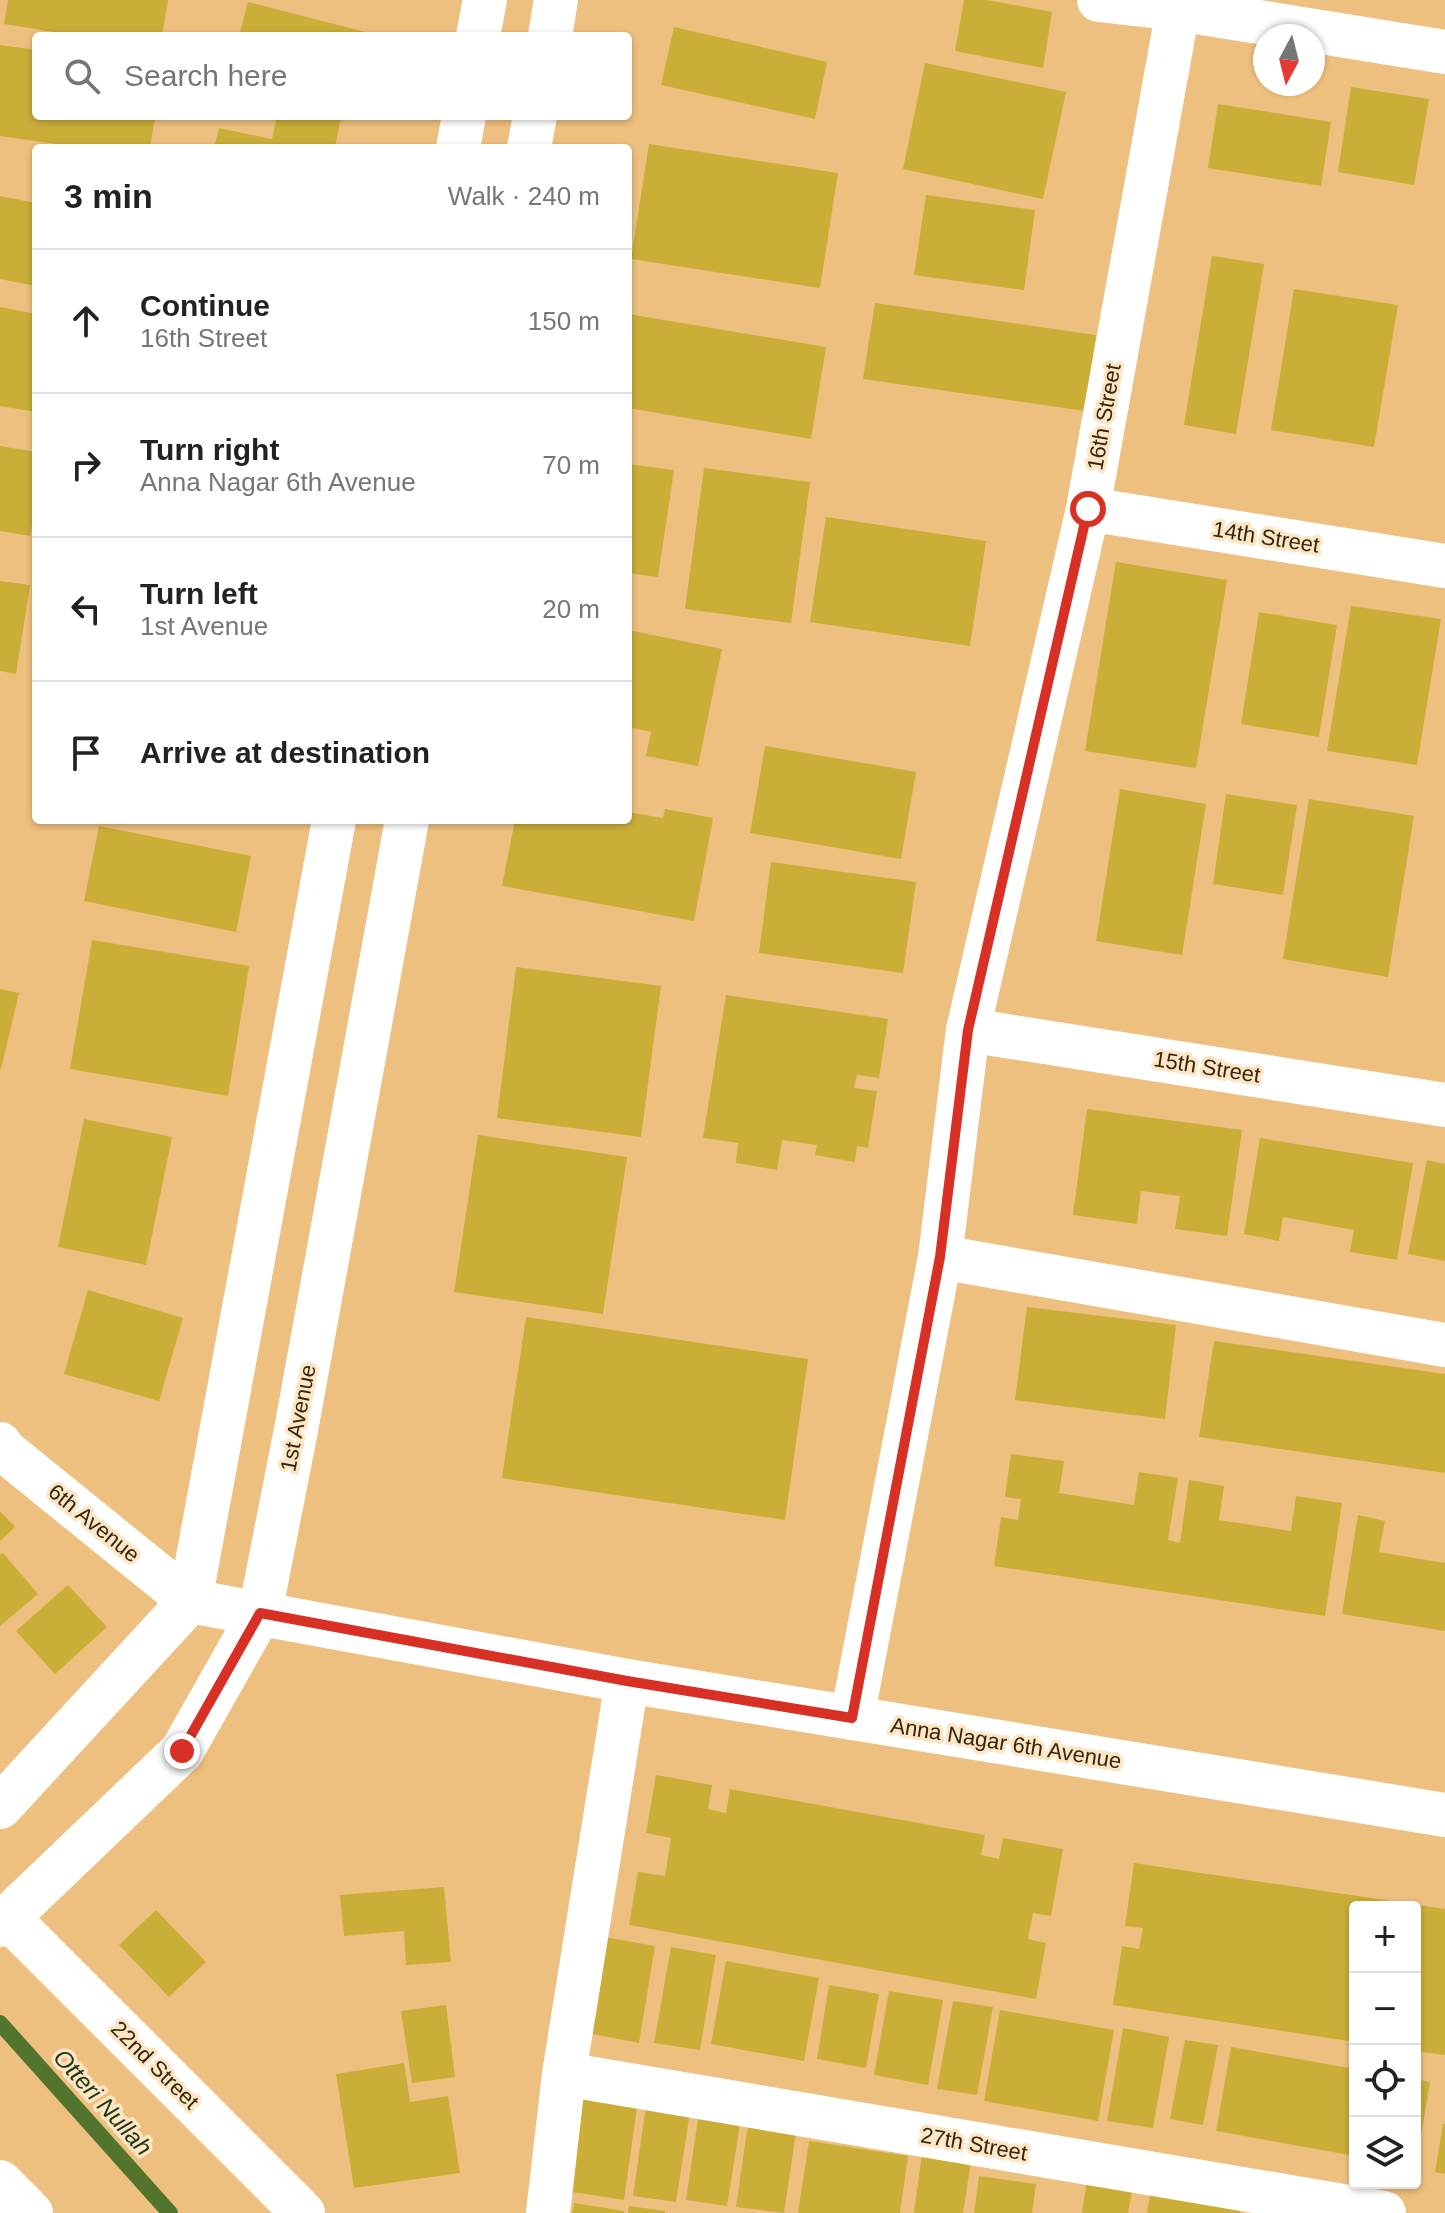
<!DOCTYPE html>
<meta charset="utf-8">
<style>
:root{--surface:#fff;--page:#f6f6f6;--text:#222;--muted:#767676;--line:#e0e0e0}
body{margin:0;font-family:Helvetica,sans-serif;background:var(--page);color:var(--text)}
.controls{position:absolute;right:24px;bottom:24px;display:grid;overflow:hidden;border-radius:8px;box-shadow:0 2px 6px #0004}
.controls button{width:72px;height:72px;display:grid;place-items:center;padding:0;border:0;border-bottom:2px solid var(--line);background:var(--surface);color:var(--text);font:40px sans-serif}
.compass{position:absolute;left:1253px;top:24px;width:72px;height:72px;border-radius:50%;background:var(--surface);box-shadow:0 2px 6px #0004;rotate:187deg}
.stop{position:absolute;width:24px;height:24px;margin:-18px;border:6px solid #d93025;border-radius:50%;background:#fff}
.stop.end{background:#d93025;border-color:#fff;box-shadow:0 2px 8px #0008}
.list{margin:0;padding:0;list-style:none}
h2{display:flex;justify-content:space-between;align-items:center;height:104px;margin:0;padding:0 32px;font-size:34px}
h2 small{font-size:26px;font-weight:400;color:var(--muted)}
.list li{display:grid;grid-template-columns:52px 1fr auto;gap:24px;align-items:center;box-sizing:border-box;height:144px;padding:0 32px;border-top:2px solid var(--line)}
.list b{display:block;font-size:30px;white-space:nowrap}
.list p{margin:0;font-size:26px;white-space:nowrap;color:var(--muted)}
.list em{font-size:26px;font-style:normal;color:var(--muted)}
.icon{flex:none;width:44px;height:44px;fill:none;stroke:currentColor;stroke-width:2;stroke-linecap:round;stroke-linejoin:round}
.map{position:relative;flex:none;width:1445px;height:2213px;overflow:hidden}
.search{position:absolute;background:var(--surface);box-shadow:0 2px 6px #0004;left:32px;top:32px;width:600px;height:88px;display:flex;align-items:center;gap:20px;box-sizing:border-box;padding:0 28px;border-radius:8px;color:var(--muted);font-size:30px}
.panel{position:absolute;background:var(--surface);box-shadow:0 2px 6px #0004;left:32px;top:144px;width:600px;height:680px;border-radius:8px}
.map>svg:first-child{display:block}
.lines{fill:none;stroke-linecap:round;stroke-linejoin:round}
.stream{stroke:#52742d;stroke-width:16}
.building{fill:#caae38}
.minor{stroke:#fff;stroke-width:44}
.route{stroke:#d93025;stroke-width:10}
.labels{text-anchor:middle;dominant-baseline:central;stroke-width:7;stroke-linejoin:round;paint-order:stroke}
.street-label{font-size:22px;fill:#38260a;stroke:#fde6c6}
.water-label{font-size:24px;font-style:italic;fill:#203813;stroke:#fde6c6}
</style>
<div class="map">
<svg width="1445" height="2213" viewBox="0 0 1445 2213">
<rect width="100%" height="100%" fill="#eec07f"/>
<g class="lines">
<polyline class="stream" points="0,2023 170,2213"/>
</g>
<g class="building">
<polygon points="8,0 168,0 162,36 79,36 4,24"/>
<polygon points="964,0 987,0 1052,12 1043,68 955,51"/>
<polygon points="248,2 377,35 377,36 239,36"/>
<polygon points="674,27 827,62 815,119 661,85"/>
<polygon points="0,45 36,50 36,116 155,116 150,148 85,148 0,136"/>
<polygon points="925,63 1066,92 1043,199 903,169"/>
<polygon points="1351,87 1429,99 1414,185 1338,172"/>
<polygon points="1218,104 1331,122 1321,186 1208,168"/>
<polygon points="277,116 341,117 335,148 214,148 219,128 272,139"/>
<polygon points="649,144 838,173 820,288 631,259"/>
<polygon points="926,195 1035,210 1024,290 914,275"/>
<polygon points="0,196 36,203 36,286 0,279"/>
<polygon points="1212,256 1264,264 1236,434 1184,425"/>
<polygon points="1294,289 1398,305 1374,447 1271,430"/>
<polygon points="875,303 1096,335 1085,411 863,379"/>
<polygon points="0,307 36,314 36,412 0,406"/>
<polygon points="628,314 826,347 811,439 628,408"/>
<polygon points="0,446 36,452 36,503 30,536 0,531"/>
<polygon points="628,464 674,470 658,577 628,573"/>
<polygon points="704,468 810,482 791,623 685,609"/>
<polygon points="826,517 986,541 970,646 810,622"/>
<polygon points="1116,562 1227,580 1196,768 1085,751"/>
<polygon points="0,581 30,585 16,674 0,671"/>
<polygon points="1351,606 1441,619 1417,765 1327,751"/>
<polygon points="1259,612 1337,625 1319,737 1241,724"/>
<polygon points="628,630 722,649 698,766 646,756 651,732 628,727"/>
<polygon points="765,746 916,772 901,859 750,833"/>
<polygon points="1120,789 1206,804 1182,955 1096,941"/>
<polygon points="1226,794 1297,805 1283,895 1213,884"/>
<polygon points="1309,799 1414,816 1388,977 1283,959"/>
<polygon points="665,809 713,818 694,921 502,886 515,820 628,820 628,812 663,818"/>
<polygon points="99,826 251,856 236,932 84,901"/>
<polygon points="771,862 916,882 903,973 759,953"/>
<polygon points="92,940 249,966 228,1096 70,1069"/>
<polygon points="516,967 661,986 641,1137 497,1118"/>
<polygon points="0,989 19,993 1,1069 0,1069"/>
<polygon points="726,995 888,1019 879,1078 857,1075 854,1088 877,1091 868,1148 857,1146 855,1162 815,1155 817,1145 782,1140 777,1170 736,1163 738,1143 703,1138"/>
<polygon points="1087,1109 1242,1130 1227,1236 1175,1229 1180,1196 1141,1191 1137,1224 1073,1215"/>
<polygon points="84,1119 172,1137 146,1265 58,1247"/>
<polygon points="478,1135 627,1157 603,1314 454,1292"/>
<polygon points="1260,1138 1413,1163 1397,1260 1350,1252 1354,1230 1283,1217 1279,1241 1244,1234"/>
<polygon points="1427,1160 1445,1164 1445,1261 1408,1254"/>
<polygon points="88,1290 183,1318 159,1401 64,1374"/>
<polygon points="1027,1307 1176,1325 1165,1419 1015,1400"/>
<polygon points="526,1317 808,1359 785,1520 502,1478"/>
<polygon points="1214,1341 1445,1374 1445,1473 1199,1437"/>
<polygon points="1011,1454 1064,1461 1059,1493 1134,1505 1139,1472 1178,1478 1168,1540 1180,1543 1189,1480 1224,1486 1219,1520 1291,1531 1296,1496 1342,1503 1325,1616 994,1566 1001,1517 1018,1520 1021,1499 1005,1497"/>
<polygon points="0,1511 15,1527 0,1541"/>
<polygon points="1358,1515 1385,1521 1379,1552 1445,1563 1445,1631 1342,1614"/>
<polygon points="3,1553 38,1594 0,1626 0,1555"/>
<polygon points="68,1585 107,1627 55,1674 16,1631"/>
<polygon points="656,1775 712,1785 708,1809 726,1813 730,1789 985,1835 981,1855 999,1859 1003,1838 1063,1849 1051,1916 1033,1913 1028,1939 1046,1943 1036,1999 629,1925 638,1872 665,1876 671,1838 646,1833"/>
<polygon points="1134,1863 1445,1909 1445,2055 1415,2051 1415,1907 1355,1907 1355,2042 1113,2005 1122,1946 1139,1949 1143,1928 1125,1926"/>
<polygon points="444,1887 451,1962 406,1965 404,1931 344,1936 340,1895"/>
<polygon points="156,1910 206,1962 169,1997 119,1945"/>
<polygon points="604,1937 655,1946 639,2043 588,2033"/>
<polygon points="671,1947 716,1955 700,2050 654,2043"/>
<polygon points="726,1961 819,1978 804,2061 711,2044"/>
<polygon points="829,1985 879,1994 866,2068 817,2059"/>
<polygon points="889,1991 943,2000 928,2085 874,2075"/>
<polygon points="953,2001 993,2007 977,2095 937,2089"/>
<polygon points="446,2005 455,2077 412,2083 401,2011"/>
<polygon points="1000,2010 1114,2030 1098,2121 984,2101"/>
<polygon points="1123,2028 1169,2037 1153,2128 1107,2121"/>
<polygon points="1185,2040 1218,2045 1203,2125 1170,2119"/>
<polygon points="1231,2047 1355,2069 1355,2156 1216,2131"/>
<polygon points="404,2063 410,2102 448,2096 460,2173 354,2188 336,2074"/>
<polygon points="1415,2079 1430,2082 1417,2159 1415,2159"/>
<polygon points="574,2090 638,2100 624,2200 559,2190"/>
<polygon points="646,2106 690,2112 676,2202 633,2196"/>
<polygon points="699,2112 741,2118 727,2206 686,2200"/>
<polygon points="748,2124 796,2132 784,2213 736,2207"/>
<polygon points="1443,2124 1445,2124 1445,2174 1435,2172"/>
<polygon points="809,2141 908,2156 900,2213 798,2213"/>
<polygon points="922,2154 971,2161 963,2213 914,2213"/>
<polygon points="979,2176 1036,2184 1032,2213 974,2213"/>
<polygon points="1087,2179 1133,2186 1128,2213 1082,2213"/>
<polygon points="1150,2195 1241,2209 1240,2213 1147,2213"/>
<polygon points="574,2203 624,2211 624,2213 572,2213"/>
<polygon points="629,2206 665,2211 665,2213 628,2213"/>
</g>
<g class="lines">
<g class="minor">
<polyline points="1099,0 1178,9 1445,52"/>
<polyline points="478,36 485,0"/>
<polyline points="550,36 556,0"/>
<polyline points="458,148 464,116"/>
<polyline points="529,148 535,116"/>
<polyline points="1088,509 1445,566"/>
<polyline points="968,1030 1445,1105"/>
<polyline points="940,1257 1445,1345"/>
<polyline points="0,1444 5,1451 190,1601 627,1681 1445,1815"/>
<polyline points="852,1718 940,1257 968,1030 1088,509 1178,9"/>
<polyline points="0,1807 190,1601 334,820"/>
<polyline points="8,1918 303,2213"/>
<polyline points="0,1925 182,1751 260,1613 296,1430 407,820"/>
<polyline points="564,2074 1384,2213"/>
<polyline points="0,2182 31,2213"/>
<polyline points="548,2213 564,2074 627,1681"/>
</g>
</g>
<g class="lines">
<polyline class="route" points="182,1751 260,1613 627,1681 852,1718 940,1257 968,1030 1088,509"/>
</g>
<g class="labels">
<g class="street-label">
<text transform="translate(1104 417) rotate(-80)">16th Street</text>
<text transform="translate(1266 537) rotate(9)">14th Street</text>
<text transform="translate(1207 1067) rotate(9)">15th Street</text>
<text transform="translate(298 1418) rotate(-79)">1st Avenue</text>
<text transform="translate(94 1523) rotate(39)">6th Avenue</text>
<text transform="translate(1006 1743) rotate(9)">Anna Nagar 6th Avenue</text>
<text transform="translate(155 2065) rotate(45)">22nd Street</text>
<text transform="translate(974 2144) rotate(10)">27th Street</text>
</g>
<g class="water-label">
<text transform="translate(103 2102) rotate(48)">Otteri Nullah</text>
</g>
</g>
</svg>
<div class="controls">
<button>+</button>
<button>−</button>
<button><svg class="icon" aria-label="locate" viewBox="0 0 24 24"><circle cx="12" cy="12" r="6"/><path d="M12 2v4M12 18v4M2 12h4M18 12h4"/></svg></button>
<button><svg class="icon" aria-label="layers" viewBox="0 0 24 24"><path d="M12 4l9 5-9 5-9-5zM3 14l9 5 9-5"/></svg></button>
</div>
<svg class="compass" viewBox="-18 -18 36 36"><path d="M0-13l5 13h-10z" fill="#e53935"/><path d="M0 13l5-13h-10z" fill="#767676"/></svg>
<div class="stop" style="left:1088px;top:509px"></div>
<div class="stop end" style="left:182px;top:1751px"></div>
<div class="search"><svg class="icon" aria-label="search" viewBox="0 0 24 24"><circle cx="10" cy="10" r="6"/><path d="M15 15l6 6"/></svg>Search here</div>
<section class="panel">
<h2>3 min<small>Walk · 240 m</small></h2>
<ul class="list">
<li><svg class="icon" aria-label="ahead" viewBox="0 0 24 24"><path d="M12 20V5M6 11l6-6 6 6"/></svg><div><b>Continue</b><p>16th Street</p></div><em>150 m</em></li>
<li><svg class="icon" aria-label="right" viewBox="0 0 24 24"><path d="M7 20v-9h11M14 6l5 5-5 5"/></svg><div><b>Turn right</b><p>Anna Nagar 6th Avenue</p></div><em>70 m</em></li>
<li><svg class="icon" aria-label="left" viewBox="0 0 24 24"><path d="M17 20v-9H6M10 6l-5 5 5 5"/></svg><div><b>Turn left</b><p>1st Avenue</p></div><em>20 m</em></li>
<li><svg class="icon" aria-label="arrive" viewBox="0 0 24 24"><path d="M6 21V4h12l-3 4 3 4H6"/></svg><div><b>Arrive at destination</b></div></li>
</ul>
</section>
</div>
